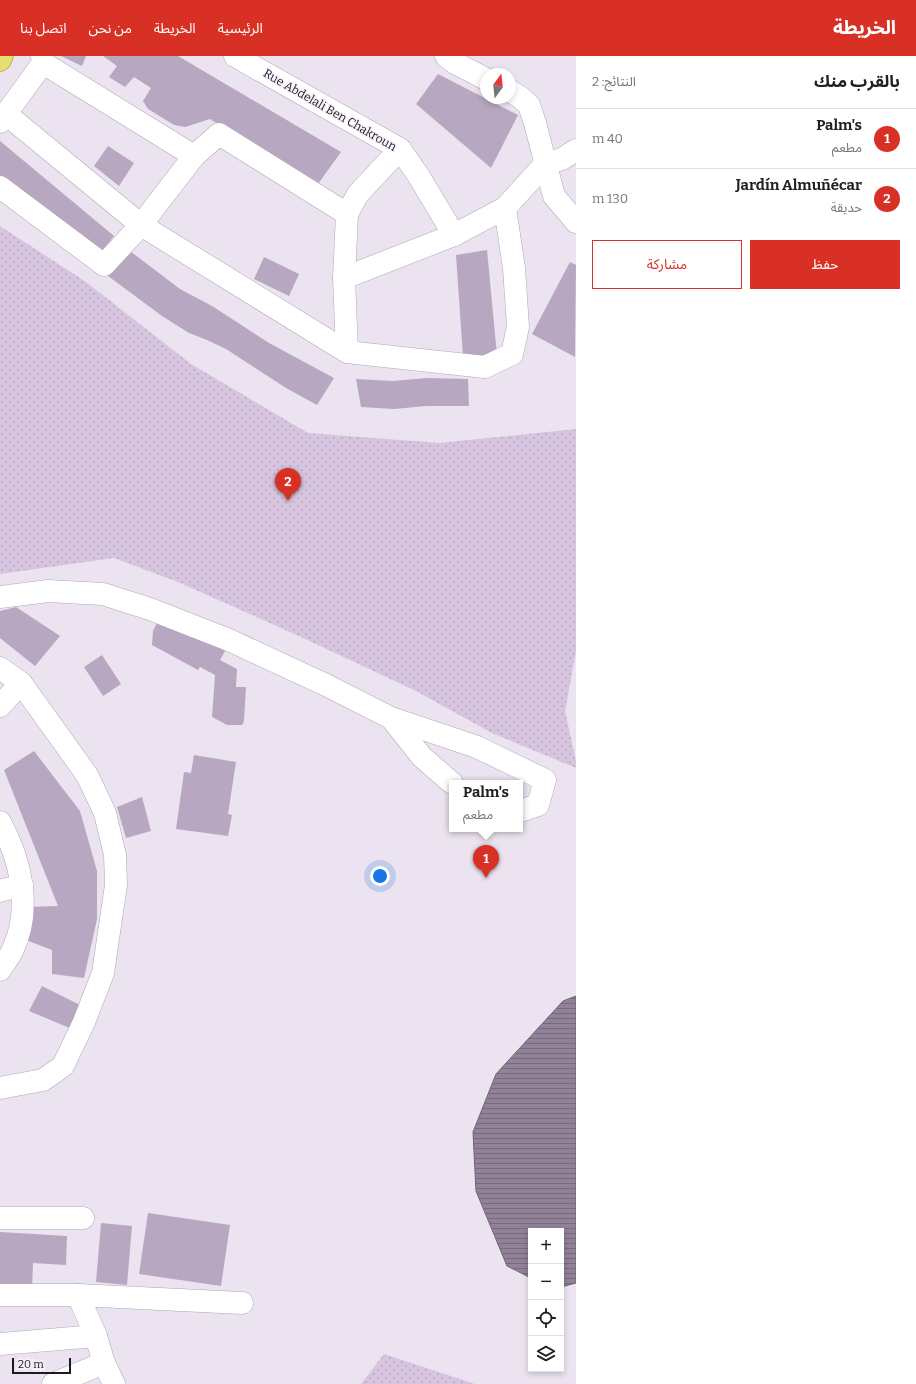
<!DOCTYPE html>
<html lang="ar">
<meta charset="utf-8">
<style>
:root{--surface:#fff;--page:#f2f2f2;--text:#202124;--muted:#757577;--line:#e0e0e0;--accent:#d93025}
body{margin:0;font-family:Bitter,"Noto Sans Arabic",serif;background:var(--page);color:var(--text);direction:rtl}
.controls{position:absolute;right:12px;bottom:12px;display:grid;overflow:hidden;border-radius:0px;box-shadow:0 2px 6px #0003}
.controls button{width:36px;height:36px;display:grid;place-items:center;padding:0;border:0;border-bottom:1px solid var(--line);background:var(--surface);color:var(--text);font:20px sans-serif}
.compass{position:absolute;left:480px;top:12px;width:36px;height:36px;border-radius:50%;background:var(--surface);box-shadow:0 2px 6px #0003;rotate:15deg}
.scale{position:absolute;left:12px;bottom:10px;width:59px;box-sizing:border-box;padding-left:4px;border:2px solid #1d1a1e;border-top:0;font-size:11px;line-height:14px;white-space:nowrap;color:#1d1a1e;-webkit-text-stroke:3px #f8f0fc;paint-order:stroke}
.you{position:absolute;left:380px;top:820px;width:14px;height:14px;margin:-10px;border:3px solid #fff;border-radius:50%;background:#1a73e8;box-shadow:0 0 0 6px #1a73e833}
.badge{display:grid;place-items:center;width:26px;height:26px;border-radius:50%;background:var(--accent);color:#fff;font-size:13px;font-weight:700}
.pin{position:absolute;translate:-50% -33px;filter:drop-shadow(0 1px 2px #0008)}
.pin::after{content:'';position:absolute;top:21px;width:14px;height:12px;background:inherit;clip-path:polygon(0 0,100% 0,50% 100%)}
.popup{position:absolute;left:449px;top:724px;width:74px;height:52px;box-sizing:border-box;display:grid;place-content:center;border-radius:0px;background:var(--surface);filter:drop-shadow(0 1px 3px #0005);font-size:13px;white-space:nowrap;color:var(--muted)}
.popup b{font-size:15px;color:var(--text)}
.popup::after{content:'';position:absolute;left:50%;top:100%;margin-left:-8px;border:8px solid transparent;border-top-color:var(--surface)}
.list{margin:0;padding:0;list-style:none}
h2{display:flex;justify-content:space-between;align-items:center;height:52px;margin:0;padding:0 16px;font-size:17px}
h2 small{font-size:13px;font-weight:400;color:var(--muted)}
.list li{display:grid;grid-template-columns:26px 1fr auto;gap:12px;align-items:center;box-sizing:border-box;height:60px;padding:0 16px;border-top:1px solid var(--line)}
.list b{display:block;font-size:15px;white-space:nowrap}
.list p{margin:0;font-size:13px;white-space:nowrap;color:var(--muted)}
.list em{font-size:13px;font-style:normal;color:var(--muted)}
.actions{display:flex;gap:8px;padding:12px 16px}
.actions a{flex:1;padding:9px 0;border:1px solid var(--accent);border-radius:0px;text-align:center;font-size:14px;color:var(--accent)}
.actions .main{background:var(--accent);color:#fff}
.icon{flex:none;width:22px;height:22px;fill:none;stroke:currentColor;stroke-width:2;stroke-linecap:round;stroke-linejoin:round}
.map{position:relative;flex:none;width:576px;height:1328px;overflow:hidden;direction:ltr}
header{display:flex;align-items:center;gap:24px;box-sizing:border-box;height:56px;padding:0 20px;background:var(--accent);color:#fff}
header strong{font-size:19px}
nav{display:flex;gap:22px;margin-inline-start:auto;font-size:14px}
main{display:flex}
aside{flex:1;background:var(--surface)}
.map>svg:first-child{display:block}
.grass{fill:url(#grass-dots)}
.water{fill:url(#water-rules);stroke:#6f6374}
.building{fill:#b8a7c0}
.lines{fill:none;stroke-linecap:round;stroke-linejoin:round}
.minor-casing{stroke:#b0a8b4;stroke-width:23}
.major-casing{stroke:#948b16;stroke-width:23}
.minor{stroke:#fff;stroke-width:22}
.major{stroke:#e5de70;stroke-width:22}
.labels{text-anchor:middle;dominant-baseline:central;stroke-width:3;stroke-linejoin:round;paint-order:stroke}
.street-label{font-size:12px;fill:#1d1a1e;stroke:#f8f0fc}
</style>
<header>
<strong>الخريطة</strong>
<nav><a>الرئيسية</a><a>الخريطة</a><a>من نحن</a><a>اتصل بنا</a></nav>
</header>
<main>
<aside>
<h2>بالقرب منك<small>النتائج: 2</small></h2>
<ul class="list">
<li><span class="badge">1</span><div><b>Palm's</b><p>مطعم</p></div><em>40 m</em></li>
<li><span class="badge">2</span><div><b>Jardín Almuñécar</b><p>حديقة</p></div><em>130 m</em></li>
</ul>
<div class="actions"><a class="main">حفظ</a><a>مشاركة</a></div>
</aside>
<div class="map">
<svg width="576" height="1328" viewBox="0 0 576 1328">
<defs>
<pattern id="grass-dots" width="8" height="8" patternUnits="userSpaceOnUse"><rect width="8" height="8" fill="#d7c5df"/><path d="M2 2h.1M6 6h.1" fill="none" stroke="#b8a9bf" stroke-width="1.8" stroke-linecap="round"/></pattern>
<pattern id="water-rules" width="6" height="5" patternUnits="userSpaceOnUse"><rect width="6" height="5" fill="#928299"/><path d="M0 2.5h6" fill="none" stroke="#776a7c"/></pattern>
</defs>
<rect width="100%" height="100%" fill="#ebe3ef"/>
<g class="grass">
<polygon points="0,170 86,226 191,308 308,377 439,387 576,373 576,595 565,655 576,705 576,712 492,677 414,634 290,576 178,526 114,502 0,518"/>
<polygon points="384,1298 475,1328 361,1328"/>
</g>
<polygon class="water" points="576,940 576,1227 561,1231 561,1175 531,1175 531,1222 507,1210 476,1135 473,1076 496,1018 563,945"/>
<g class="building">
<polygon points="61,0 86,0 82,10"/>
<polygon points="103,0 178,0 341,96 318,128 210,63 185,71 174,69 148,53 143,45 151,32 134,21 125,31 109,21 117,10"/>
<polygon points="438,18 518,59 491,112 416,48"/>
<polygon points="0,85 114,180 97,201 0,123"/>
<polygon points="108,90 134,107 119,130 94,110"/>
<polygon points="126,192 180,233 212,250 269,287 334,322 317,349 286,332 226,293 207,284 189,277 162,260 104,217"/>
<polygon points="487,194 497,299 463,301 456,199"/>
<polygon points="264,201 299,218 289,240 254,223"/>
<polygon points="570,206 576,209 575,301 532,278"/>
<polygon points="427,322 468,323 469,350 426,350 394,353 361,351 356,323 393,325"/>
<polygon points="16,551 60,580 35,610 0,582 0,555"/>
<polygon points="160,561 225,595 220,604 237,613 236,631 246,631 244,665 242,669 227,669 212,661 215,619 200,611 198,614 152,589 153,575"/>
<polygon points="102,599 121,628 103,640 84,611"/>
<polygon points="34,695 80,755 97,815 97,863 84,922 52,918 52,894 26,884 26,851 58,850 4,714"/>
<polygon points="194,699 236,706 228,758 232,759 228,780 176,773 184,716 191,717"/>
<polygon points="142,741 151,775 126,782 117,751"/>
<polygon points="42,930 84,951 72,973 29,955"/>
<polygon points="148,1157 230,1169 221,1230 139,1218"/>
<polygon points="101,1167 132,1170 127,1229 96,1226"/>
<polygon points="0,1176 67,1180 66,1209 33,1207 32,1235 0,1233"/>
</g>
<g class="lines">
<defs>
<g id="minor">
<polyline points="235,0 400,93 418,119 454,179"/>
<polyline points="446,0 455,7 486,23"/>
<polyline points="43,7 194,100"/>
<polyline points="510,35 520,41 529,49 535,67 554,140 576,166"/>
<polyline points="6,58 141,169 347,296 485,311 512,298 518,271 514,212 505,152"/>
<polyline points="0,66 43,7 42,0"/>
<polyline points="0,131 104,209 141,169 194,100 219,78 347,158 344,222 347,296"/>
<polyline points="347,158 358,138 400,93"/>
<polyline points="344,222 454,179 505,152 545,108 562,103 576,94"/>
<polyline points="0,541 48,535 103,538 150,553 229,584 326,629 391,662 477,691 545,724 538,749 520,755"/>
<polyline points="0,612 21,627 87,719 105,757 115,799 116,829 103,917 84,966 63,1010 43,1024 0,1032"/>
<polyline points="0,650 21,627"/>
<polyline points="391,662 422,701 452,727"/>
<path d="M0 766C21 804 32 853 13 893 10 901 4 907 0 914"/>
<polyline points="0,835 22,829"/>
<polyline points="0,1162 83,1162"/>
<polyline points="0,1239 78,1239 242,1247"/>
<polyline points="78,1239 96,1280 104,1307 114,1328"/>
<polyline points="0,1288 96,1280"/>
<polyline points="53,1328 104,1307"/>
</g>
<polyline id="major" points="0,4 2,0"/>
</defs>
<use href="#minor" class="minor-casing"/>
<use href="#major" class="major-casing"/>
<use href="#minor" class="minor"/>
<use href="#major" class="major"/>
</g>
<g class="labels">
<g class="street-label">
<text transform="translate(330 54) rotate(30)">Rue Abdelali Ben Chakroun</text>
</g>
</g>
</svg>
<div class="controls">
<button>+</button>
<button>−</button>
<button><svg class="icon" aria-label="locate" viewBox="0 0 24 24"><circle cx="12" cy="12" r="6"/><path d="M12 2v4M12 18v4M2 12h4M18 12h4"/></svg></button>
<button><svg class="icon" aria-label="layers" viewBox="0 0 24 24"><path d="M12 4l9 5-9 5-9-5zM3 14l9 5 9-5"/></svg></button>
</div>
<svg class="compass" viewBox="-18 -18 36 36"><path d="M0-13l5 13h-10z" fill="#e53935"/><path d="M0 13l5-13h-10z" fill="#757577"/></svg>
<div class="scale">20 m</div>
<div class="you"></div>
<div class="pin badge" style="left:486px;top:822px">1</div>
<div class="popup"><b>Palm's</b>مطعم</div>
<div class="pin badge" style="left:288px;top:445px">2</div>
</div>
</main>
